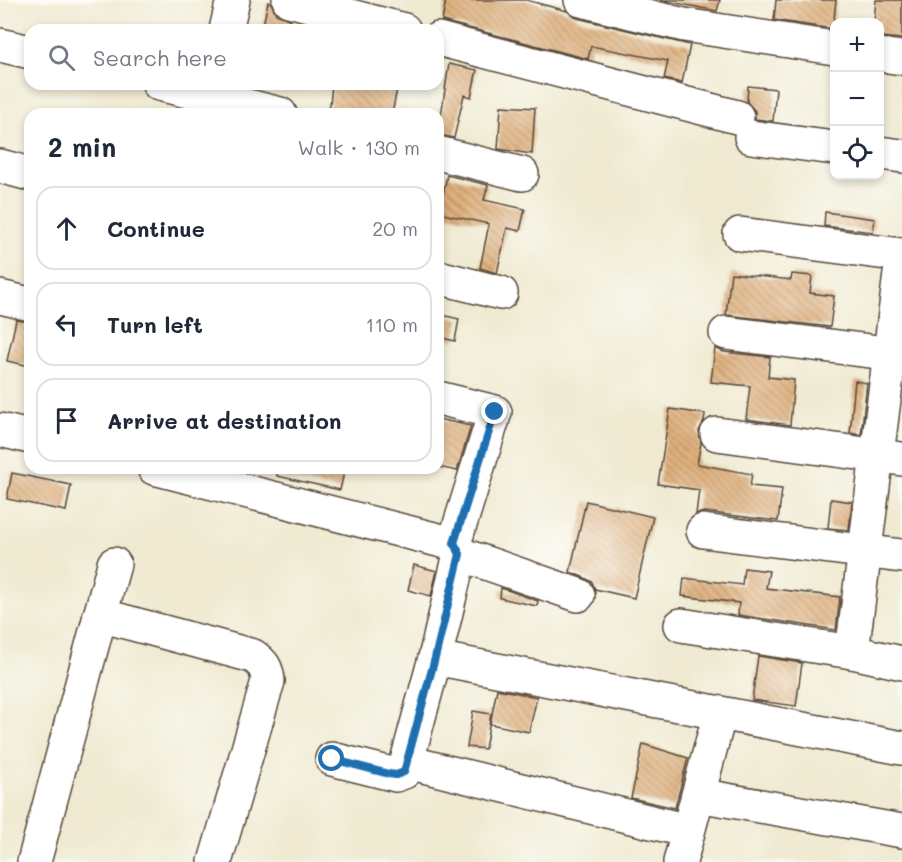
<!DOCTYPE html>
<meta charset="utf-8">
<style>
:root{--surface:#fff;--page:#f6f6f7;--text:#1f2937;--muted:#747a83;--line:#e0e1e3}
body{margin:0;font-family:Mali,sans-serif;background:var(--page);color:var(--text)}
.controls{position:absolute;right:18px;top:18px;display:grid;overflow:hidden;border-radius:12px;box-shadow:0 3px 9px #0003}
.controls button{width:54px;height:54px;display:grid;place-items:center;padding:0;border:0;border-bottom:2px solid var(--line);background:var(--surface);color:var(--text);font:30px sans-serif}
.stop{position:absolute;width:18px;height:18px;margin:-14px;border:4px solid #1f6fb2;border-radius:50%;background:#fff}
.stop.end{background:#1f6fb2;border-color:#fff;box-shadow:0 2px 6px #0008}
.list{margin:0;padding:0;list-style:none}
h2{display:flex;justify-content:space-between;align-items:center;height:78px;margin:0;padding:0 24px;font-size:26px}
h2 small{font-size:20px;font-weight:400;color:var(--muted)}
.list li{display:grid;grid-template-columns:39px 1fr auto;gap:18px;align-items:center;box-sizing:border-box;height:84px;margin:0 12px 12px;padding:0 12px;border:2px solid var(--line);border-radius:18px}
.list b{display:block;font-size:22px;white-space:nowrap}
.list em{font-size:20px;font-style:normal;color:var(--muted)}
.icon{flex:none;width:33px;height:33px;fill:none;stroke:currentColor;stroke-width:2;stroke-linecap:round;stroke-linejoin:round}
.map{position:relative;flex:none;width:902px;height:862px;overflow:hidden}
.search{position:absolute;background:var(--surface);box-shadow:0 3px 9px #0003;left:24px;top:24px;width:420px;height:66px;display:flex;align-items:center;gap:15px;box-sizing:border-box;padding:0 21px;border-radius:18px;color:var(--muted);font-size:22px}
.panel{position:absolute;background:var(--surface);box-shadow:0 3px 9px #0003;left:24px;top:108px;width:420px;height:366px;border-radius:18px}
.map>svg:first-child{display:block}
.building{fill:url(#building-back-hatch)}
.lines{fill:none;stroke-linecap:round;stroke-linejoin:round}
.minor-casing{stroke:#564739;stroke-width:36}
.minor{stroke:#fff;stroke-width:33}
.route{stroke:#1f6fb2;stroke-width:8}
</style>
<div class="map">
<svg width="902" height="862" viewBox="0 0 902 862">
<defs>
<pattern id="building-back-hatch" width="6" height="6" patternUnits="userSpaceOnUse" patternTransform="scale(1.5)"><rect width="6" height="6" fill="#dfb17e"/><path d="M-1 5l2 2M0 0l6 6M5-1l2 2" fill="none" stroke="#b69067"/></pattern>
</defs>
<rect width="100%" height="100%" fill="#fdfcf7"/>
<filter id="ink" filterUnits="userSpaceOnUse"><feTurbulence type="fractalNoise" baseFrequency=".0167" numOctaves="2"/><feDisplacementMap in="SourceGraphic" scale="12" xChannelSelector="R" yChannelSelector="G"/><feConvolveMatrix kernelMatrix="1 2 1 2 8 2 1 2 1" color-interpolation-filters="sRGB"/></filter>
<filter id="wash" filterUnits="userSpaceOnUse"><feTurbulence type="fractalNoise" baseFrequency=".008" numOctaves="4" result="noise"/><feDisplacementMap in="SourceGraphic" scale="24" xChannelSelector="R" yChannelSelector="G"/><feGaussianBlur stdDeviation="1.35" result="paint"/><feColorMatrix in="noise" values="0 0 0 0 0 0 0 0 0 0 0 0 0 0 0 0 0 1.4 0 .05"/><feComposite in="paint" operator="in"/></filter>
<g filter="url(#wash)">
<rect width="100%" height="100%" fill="#efead1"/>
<g id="blocks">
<g class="building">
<polygon points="446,0 526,0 567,11 577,18 690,45 682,83 664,79 668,61 591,46 588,59 442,21"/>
<polygon points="660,0 720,0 717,11"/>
<polygon points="776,0 836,0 833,29 774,20"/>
<polygon points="876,0 902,0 902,39 879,37 879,22 874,22"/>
<polygon points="268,2 271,3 276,14 291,20 289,30 262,30"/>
<polygon points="449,64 477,70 471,97 464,95 454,138 438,135"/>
<polygon points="332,84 398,84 392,114 329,114"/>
<polygon points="748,86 776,89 773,121 755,119 755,111 747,102"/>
<polygon points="501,106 535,108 532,154 498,149"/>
<polygon points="447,175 488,185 484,200 525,209 520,231 507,228 497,273 480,268 489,224 438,213 438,194 443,195"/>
<polygon points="825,212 875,219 873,232 824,226"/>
<polygon points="731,273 791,280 792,274 812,276 810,293 834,296 830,327 726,315"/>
<polygon points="438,314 459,319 455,341 438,337"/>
<polygon points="16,320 30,322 30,366 7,361"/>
<polygon points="715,348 724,352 770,357 768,377 794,380 790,425 746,419 750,386 711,382"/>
<polygon points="855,381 867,383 861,435 850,433"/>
<polygon points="670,409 705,414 704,421 699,431 701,443 697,464 752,474 750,486 782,489 778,521 705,512 696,514 699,490 658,484"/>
<polygon points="438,419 471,426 457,471 438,467"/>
<polygon points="277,468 345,468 340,490 277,476"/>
<polygon points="12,473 71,485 66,511 7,499"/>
<polygon points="831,499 852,502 849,530 828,528"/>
<polygon points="586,501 653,517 634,598 595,589 592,582 585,578 570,572"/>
<polygon points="414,565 437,571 431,596 408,590"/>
<polygon points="744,568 769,571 766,588 840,597 836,630 738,615 739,603 682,596 684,578 742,585"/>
<polygon points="501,588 538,601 537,606 500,598"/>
<polygon points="758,656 802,663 796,706 752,700"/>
<polygon points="497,689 537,697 529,732 490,724"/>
<polygon points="473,711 491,714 485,749 467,747"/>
<polygon points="643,744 688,758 675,808 631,798"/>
</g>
</g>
</g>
<g filter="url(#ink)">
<use href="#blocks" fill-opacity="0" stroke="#564739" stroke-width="1.5"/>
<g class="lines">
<defs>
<g id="minor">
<polyline points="289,0 404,30"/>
<polyline points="581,0 684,25 834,48"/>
<polyline points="226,30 233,0"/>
<polyline points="438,39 737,117"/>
<polyline points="0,45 30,52"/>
<polyline points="880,55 902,58"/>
<polyline points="159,84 280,114"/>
<polyline points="751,137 834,148"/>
<polyline points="438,153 522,174"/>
<polyline points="880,153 902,156"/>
<polyline points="0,166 30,174"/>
<polyline points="740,234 902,255"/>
<polyline points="438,277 501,293"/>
<polyline points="0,297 30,304"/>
<polyline points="726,333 902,355"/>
<polyline points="438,398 495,412 454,544"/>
<polyline points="0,430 30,437"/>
<polyline points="717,434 902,459"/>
<polyline points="154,468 454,544 460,554 435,658 720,713 680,862"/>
<polyline points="703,531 902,556"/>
<polyline points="460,554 578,595"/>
<path d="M100 615 253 656C263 663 267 668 268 681L215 862"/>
<polyline points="681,625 852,652 902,663"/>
<polyline points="852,652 902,258"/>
<polyline points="720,713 902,748"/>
<polyline points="332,759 396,775 404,772 435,658"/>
<polyline points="407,762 688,831"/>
<polyline points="698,795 902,831"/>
<polyline points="34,862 114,564"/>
</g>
</defs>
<use href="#minor" class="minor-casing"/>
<use href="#minor" class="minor"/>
</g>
</g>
<g class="lines" filter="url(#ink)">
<polyline class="route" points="332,759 389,774 396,775 404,772 435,658 460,554 454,543 495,412"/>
</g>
</svg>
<div class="controls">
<button>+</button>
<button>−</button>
<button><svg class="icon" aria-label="locate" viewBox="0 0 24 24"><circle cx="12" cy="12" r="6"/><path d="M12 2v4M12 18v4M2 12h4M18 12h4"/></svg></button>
</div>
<div class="stop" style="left:332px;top:759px"></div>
<div class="stop end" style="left:495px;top:412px"></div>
<div class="search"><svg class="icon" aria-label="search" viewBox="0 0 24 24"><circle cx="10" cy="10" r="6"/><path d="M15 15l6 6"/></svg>Search here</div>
<section class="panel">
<h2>2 min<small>Walk · 130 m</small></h2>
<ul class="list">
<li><svg class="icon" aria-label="ahead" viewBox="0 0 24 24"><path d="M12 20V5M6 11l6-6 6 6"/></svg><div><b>Continue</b></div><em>20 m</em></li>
<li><svg class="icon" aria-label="left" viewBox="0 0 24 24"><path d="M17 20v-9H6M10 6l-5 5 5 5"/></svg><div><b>Turn left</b></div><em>110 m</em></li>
<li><svg class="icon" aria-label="arrive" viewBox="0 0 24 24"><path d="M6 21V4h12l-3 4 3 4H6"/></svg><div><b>Arrive at destination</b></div></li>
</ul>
</section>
</div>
